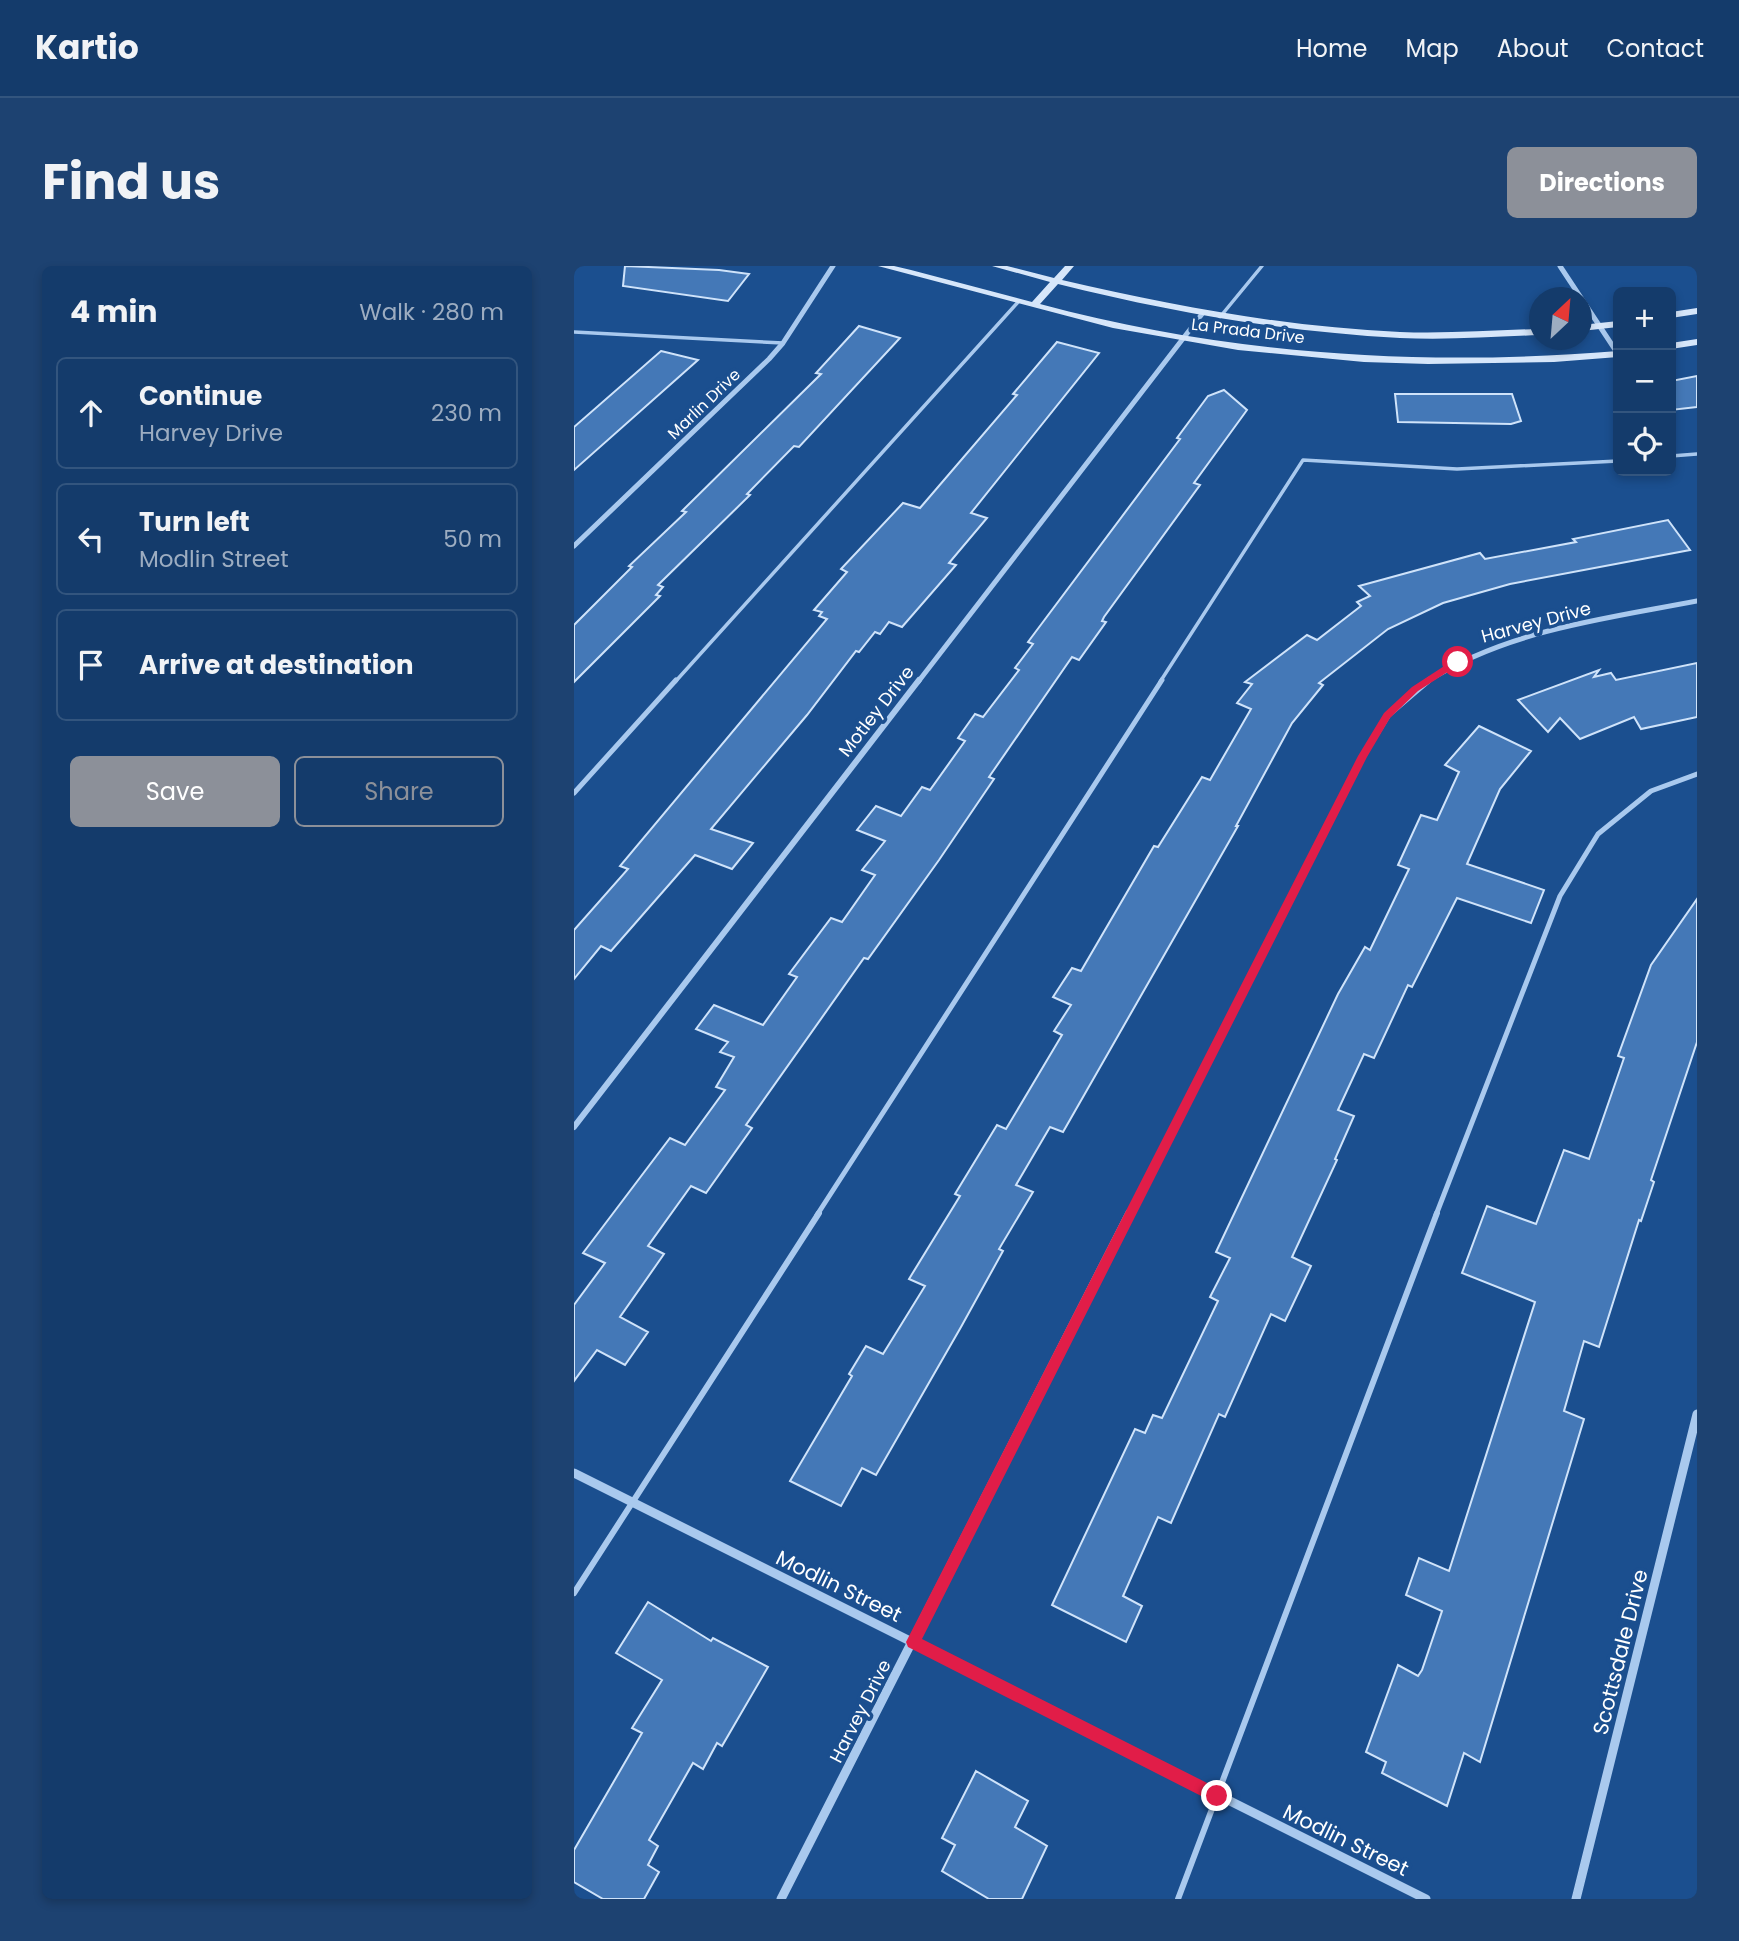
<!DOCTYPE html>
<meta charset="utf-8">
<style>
:root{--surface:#143b6b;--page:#1d4271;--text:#f1f3f6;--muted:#9dadc1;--line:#33557e;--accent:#8c9099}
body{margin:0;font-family:Poppins,sans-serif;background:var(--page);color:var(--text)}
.controls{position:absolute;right:21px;top:21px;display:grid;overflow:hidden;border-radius:10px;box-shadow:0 4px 10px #0003}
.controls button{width:63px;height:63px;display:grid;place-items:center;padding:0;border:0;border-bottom:2px solid var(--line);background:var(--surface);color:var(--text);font:35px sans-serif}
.compass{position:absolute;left:955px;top:21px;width:63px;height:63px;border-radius:50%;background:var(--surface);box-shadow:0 4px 10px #0003;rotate:26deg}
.stop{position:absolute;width:21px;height:21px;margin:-16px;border:5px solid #e11d48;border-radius:50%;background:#fff}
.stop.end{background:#e11d48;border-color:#fff;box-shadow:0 2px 7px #0008}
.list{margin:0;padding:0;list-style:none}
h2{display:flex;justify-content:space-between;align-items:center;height:91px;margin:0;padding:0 28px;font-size:30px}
h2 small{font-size:23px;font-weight:400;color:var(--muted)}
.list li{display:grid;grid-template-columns:46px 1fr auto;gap:21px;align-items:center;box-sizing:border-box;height:112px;margin:0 14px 14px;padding:0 14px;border:2px solid var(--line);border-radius:10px}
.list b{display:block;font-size:26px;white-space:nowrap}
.list p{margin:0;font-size:23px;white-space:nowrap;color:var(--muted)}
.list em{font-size:23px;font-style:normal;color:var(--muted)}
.actions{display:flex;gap:14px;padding:21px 28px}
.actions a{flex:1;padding:16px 0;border:2px solid var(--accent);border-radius:10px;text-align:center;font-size:24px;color:var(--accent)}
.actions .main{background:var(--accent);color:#fff}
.icon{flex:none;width:38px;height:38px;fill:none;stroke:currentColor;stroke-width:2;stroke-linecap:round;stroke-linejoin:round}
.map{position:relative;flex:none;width:1123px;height:1633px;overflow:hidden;border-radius:10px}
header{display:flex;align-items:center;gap:42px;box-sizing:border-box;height:98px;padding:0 35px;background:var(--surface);border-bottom:2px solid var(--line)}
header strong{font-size:33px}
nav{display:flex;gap:38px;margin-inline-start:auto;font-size:24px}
.intro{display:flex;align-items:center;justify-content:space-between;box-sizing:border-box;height:168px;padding:0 42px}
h1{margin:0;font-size:49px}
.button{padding:18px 32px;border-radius:10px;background:var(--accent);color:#fff;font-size:24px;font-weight:700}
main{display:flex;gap:42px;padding:0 42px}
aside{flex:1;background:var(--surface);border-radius:10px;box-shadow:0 4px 10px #0003}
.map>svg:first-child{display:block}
.building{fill:#4478b7;stroke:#cfe3fa;stroke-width:2}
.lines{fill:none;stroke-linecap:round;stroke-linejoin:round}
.lane-far2{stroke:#a9c9ee;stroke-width:3.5}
.lane-far1{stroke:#a9c9ee;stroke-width:5}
.lane{stroke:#a9c9ee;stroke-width:6}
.street-far2{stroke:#a9c9ee;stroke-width:5}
.street-far1{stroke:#a9c9ee;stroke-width:6}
.street{stroke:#a9c9ee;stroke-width:9}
.secondary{fill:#d6e6fa;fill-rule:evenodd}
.route{fill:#e11d48}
.labels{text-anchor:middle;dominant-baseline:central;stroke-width:7;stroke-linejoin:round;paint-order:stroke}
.far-street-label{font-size:16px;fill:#fff;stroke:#1b4f8f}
.street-label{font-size:18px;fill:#fff;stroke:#1b4f8f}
.near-street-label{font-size:21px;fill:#fff;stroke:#1b4f8f}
</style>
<header>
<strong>Kartio</strong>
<nav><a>Home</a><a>Map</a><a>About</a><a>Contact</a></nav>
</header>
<div class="intro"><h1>Find us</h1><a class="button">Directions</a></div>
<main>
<aside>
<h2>4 min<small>Walk · 280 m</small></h2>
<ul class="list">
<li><svg class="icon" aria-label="ahead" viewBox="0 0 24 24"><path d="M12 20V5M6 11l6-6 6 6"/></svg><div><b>Continue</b><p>Harvey Drive</p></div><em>230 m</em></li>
<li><svg class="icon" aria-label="left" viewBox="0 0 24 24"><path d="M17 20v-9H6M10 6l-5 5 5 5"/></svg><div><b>Turn left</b><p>Modlin Street</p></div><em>50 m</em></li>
<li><svg class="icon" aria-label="arrive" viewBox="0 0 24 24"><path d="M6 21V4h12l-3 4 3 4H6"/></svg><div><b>Arrive at destination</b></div></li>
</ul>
<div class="actions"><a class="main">Save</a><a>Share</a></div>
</aside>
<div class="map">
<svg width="1123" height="1633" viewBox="0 0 1123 1633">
<rect width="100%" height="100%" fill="#1b4f8f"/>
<g class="building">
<polygon points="51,0 145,4 175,8 154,35 49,20"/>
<polygon points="285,60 326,72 225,181 220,180 173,228 176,229 84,319 89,321 82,329 86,330 0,416 0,359 58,301 55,300 112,246 108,245 247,108 242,107"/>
<polygon points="483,76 525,87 397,247 413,252 375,297 382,299 328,361 315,356 306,368 301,366 285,386 282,385 233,449 137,563 179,577 158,603 121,589 37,685 27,680 0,713 0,664 54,603 46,600 253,353 245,350 248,346 240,344 273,306 267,303 329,237 346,242 443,129 439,128"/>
<polygon points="87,85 124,94 0,204 0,161"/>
<polygon points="1123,110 1123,141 1097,144 1097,115"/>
<polygon points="650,124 673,144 620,217 626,219 530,351 528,355 532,356 505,394 498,391 415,511 420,513 365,594 294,693 290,692 172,859 178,862 132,927 117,920 74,980 90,988 46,1051 74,1066 51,1099 23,1084 0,1115 0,1039 31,997 9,987 96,872 111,879 151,824 142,821 160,791 146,786 154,776 122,763 140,739 189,759 223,711 215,708 257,652 268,656 301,609 288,604 311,575 283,564 302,540 327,550 348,521 356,524 391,475 384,472 401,448 409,451 445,404 441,402 459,378 454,376 606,173 603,172 634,130"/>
<polygon points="821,128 938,128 947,155 937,158 824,156"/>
<polygon points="1094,254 1116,284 936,318 869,337 814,363 745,417 749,419 718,457 662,560 664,560 489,866 476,861 442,919 459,926 425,983 429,985 387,1061 302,1209 288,1202 267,1240 216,1215 278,1110 275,1108 292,1080 309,1088 351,1020 335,1013 386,930 381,928 423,859 432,863 488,769 480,765 497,739 479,731 498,702 507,705 580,580 584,581 628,511 636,514 677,443 663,437 678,418 671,416 733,369 743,374 787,340 783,336 796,330 785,320 906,287 911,293 1002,276 999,273"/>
<polygon points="1123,397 1123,451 1067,463 1060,451 1006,473 986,452 974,466 944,434 1025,404 1020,411 1037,407 1042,414"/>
<polygon points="905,460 957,485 926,523 893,598 970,624 957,657 883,632 838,721 834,719 800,792 790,788 764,844 780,850 761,893 763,894 718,991 737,1000 711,1055 697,1048 651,1151 645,1148 597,1257 584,1251 549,1330 568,1340 552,1376 478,1339 561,1163 571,1167 579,1149 588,1152 644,1035 636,1031 656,992 642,986 764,728 791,681 796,684 835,603 824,599 847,549 863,554 885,506 871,499"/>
<polygon points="1123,633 1123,776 1077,914 1080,916 1067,955 1065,954 1025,1081 1010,1075 990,1145 1010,1153 906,1496 890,1487 873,1540 808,1507 812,1496 792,1486 824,1399 844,1410 848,1404 868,1345 832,1329 845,1292 875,1305 961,1036 888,1007 913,940 962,958 990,884 1015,893 1050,792 1044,790 1077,699"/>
<polygon points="74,1336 137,1375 139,1372 194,1401 148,1480 143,1477 129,1503 119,1497 75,1574 84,1580 74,1599 85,1606 70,1633 29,1633 0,1616 0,1584 68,1467 58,1462 88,1414 42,1387"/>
<polygon points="402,1505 454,1535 441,1561 473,1580 448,1633 415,1633 368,1605 381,1579 368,1572"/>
</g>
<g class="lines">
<g class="lane-far2">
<polyline points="646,51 688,0"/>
<polyline points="0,66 209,77"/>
<polyline points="1097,190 1123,188"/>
<polyline points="101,416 445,35"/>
<polyline points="586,416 729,194 883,203 1044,195"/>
</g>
<g class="lane-far1">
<polyline points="0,527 102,414"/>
<polyline points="243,949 588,414"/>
<polyline points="862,949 986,630 1024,568 1077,525 1123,508"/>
</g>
<g class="lane">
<polyline points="0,1327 245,947"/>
<polyline points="604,1633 863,947"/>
</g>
<g class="street-far2">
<polyline points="986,0 1044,88"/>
<polyline points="0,280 195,93 209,77 259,0"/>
<polyline points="344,416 628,48"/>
<path d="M852 416C933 364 1030 353 1123 335"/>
</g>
<g class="street-far1">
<polyline points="0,861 345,414"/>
<polyline points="556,949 789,490 814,449 855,414"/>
</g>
<g class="street">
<polyline points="0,1207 852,1633"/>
<polyline points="207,1633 556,947"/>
<polyline points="1002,1633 1123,1148"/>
</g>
<g class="secondary">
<path d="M304 0H320L337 4 458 36 476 16 418 0H433L480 12 491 0H500L488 14C600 40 712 61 826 66 873 68 919 64 965 63V69C919 71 873 74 826 72 711 66 596 46 484 18L466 38C655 89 849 101 1044 85V91L980 96 854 98 790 96 664 84 539 62Z"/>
<polygon points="1123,42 1123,48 1097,52 1097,46"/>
<polygon points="1044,55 1044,61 1007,65 1007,59"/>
<polygon points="1123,73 1123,79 1097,83 1097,77"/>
</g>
</g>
<polygon class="route" points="881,393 889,396 844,425 816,452 793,491 348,1373 649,1525 651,1530 649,1535 643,1538 334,1381 332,1376 784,490 810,447 838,421"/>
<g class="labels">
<g class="far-street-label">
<text transform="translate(674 65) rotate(7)">La Prada Drive</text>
<text transform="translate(130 138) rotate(-44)">Marlin Drive</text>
</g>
<g class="street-label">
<text transform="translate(962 356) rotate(-15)">Harvey Drive</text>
<text transform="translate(302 445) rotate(-52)">Motley Drive</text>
<text transform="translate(286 1445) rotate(-63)">Harvey Drive</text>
</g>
<g class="near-street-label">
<text transform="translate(265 1320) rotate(26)">Modlin Street</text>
<text transform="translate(1046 1386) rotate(-76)">Scottsdale Drive</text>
<text transform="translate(772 1574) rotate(26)">Modlin Street</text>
</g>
</g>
</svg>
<div class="controls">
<button>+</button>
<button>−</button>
<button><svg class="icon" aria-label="locate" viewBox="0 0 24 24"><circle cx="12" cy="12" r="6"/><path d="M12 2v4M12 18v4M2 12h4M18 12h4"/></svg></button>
</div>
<svg class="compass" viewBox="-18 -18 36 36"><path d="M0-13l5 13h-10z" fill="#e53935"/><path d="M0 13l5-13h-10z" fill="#9dadc1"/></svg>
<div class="stop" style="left:884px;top:396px"></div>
<div class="stop end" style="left:643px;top:1530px"></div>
</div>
</main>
